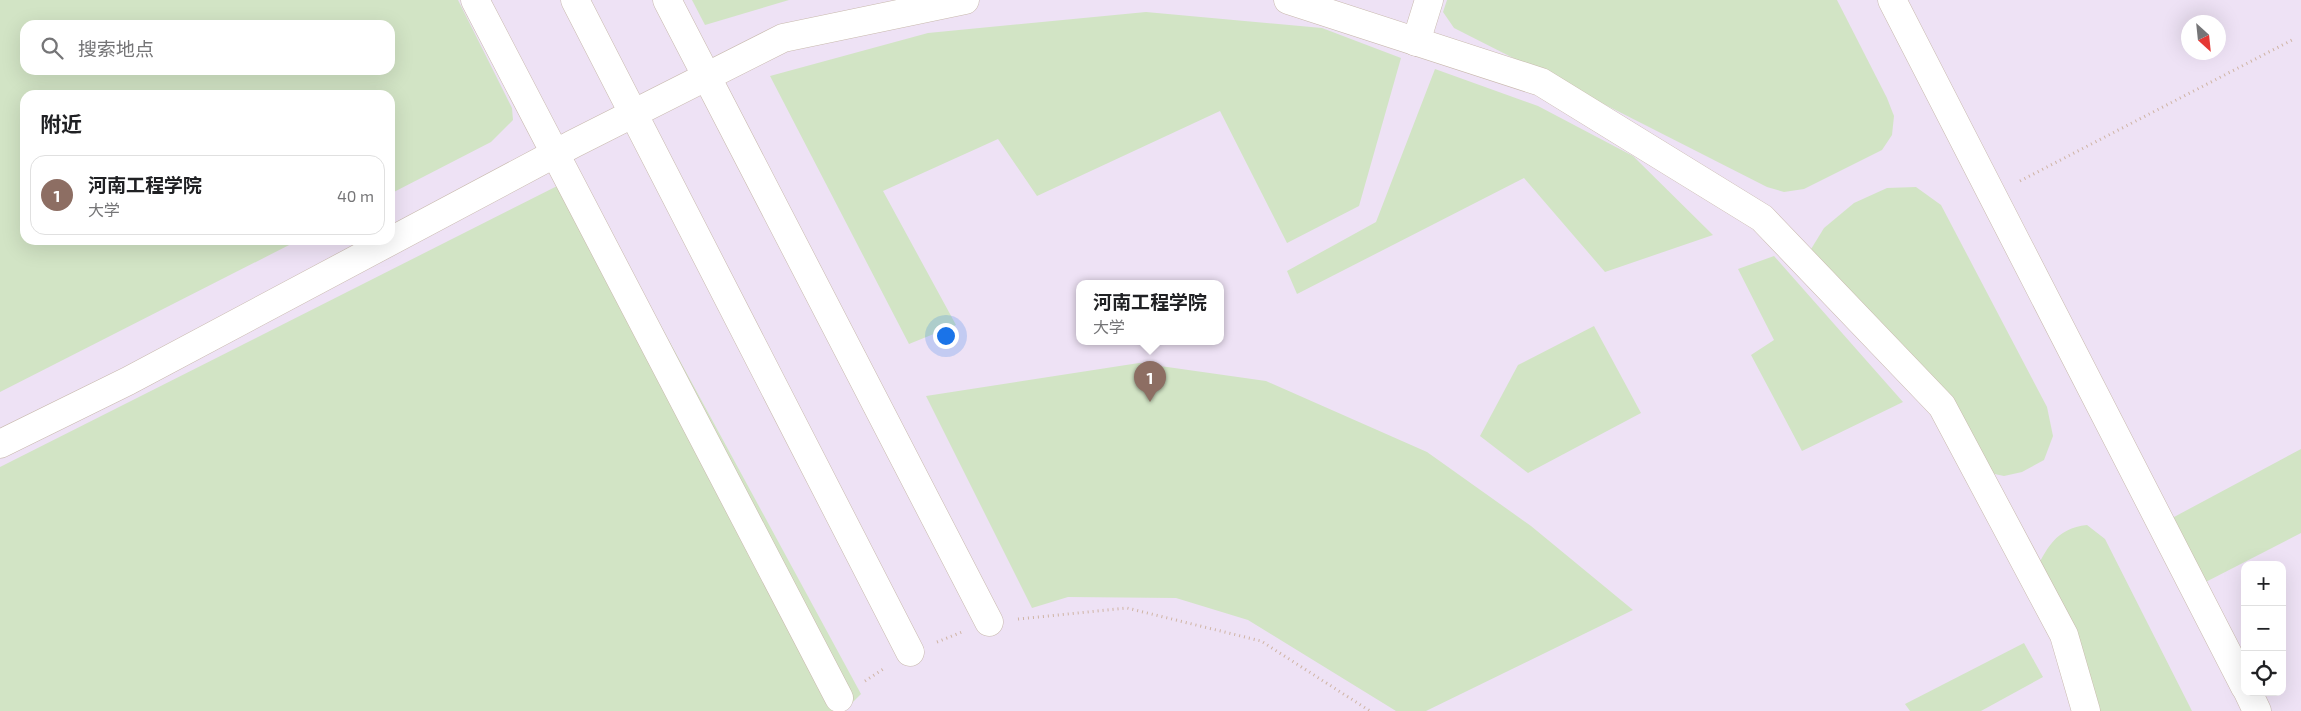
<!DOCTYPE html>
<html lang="zh">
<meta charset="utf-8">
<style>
:root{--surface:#fff;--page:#f2f2f2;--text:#202124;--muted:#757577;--line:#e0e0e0;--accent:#d93025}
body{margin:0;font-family:"Exo 2","Noto Sans SC",sans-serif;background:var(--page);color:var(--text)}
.controls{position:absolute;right:15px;bottom:15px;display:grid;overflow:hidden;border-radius:10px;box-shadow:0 5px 20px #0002}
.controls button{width:45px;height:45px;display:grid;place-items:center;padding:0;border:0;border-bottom:1px solid var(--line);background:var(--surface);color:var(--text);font:25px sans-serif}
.compass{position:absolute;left:2181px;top:15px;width:45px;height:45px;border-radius:50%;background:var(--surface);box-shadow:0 5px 20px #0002;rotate:153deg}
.you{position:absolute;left:945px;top:335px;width:18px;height:18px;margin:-12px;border:4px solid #fff;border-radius:50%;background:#1a73e8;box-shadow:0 0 0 8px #1a73e833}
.badge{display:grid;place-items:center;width:32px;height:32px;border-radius:50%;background:var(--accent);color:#fff;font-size:16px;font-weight:700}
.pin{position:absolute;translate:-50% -41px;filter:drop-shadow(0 1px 2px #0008)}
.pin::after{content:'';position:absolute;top:26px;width:18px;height:15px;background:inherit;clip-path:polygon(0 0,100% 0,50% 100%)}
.popup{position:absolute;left:1076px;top:280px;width:148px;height:65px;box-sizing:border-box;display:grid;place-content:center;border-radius:10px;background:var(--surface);filter:drop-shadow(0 1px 4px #0005);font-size:16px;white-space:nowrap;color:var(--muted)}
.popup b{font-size:19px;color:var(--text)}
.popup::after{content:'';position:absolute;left:50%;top:100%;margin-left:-10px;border:10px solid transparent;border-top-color:var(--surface)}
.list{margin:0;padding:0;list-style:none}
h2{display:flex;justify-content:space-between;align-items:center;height:65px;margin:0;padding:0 20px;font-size:21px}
h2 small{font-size:16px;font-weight:400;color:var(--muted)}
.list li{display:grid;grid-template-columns:32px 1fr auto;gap:15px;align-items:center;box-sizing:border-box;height:80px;margin:0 10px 10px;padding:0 10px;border:1px solid var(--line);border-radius:15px}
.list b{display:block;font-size:19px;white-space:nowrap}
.list p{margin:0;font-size:16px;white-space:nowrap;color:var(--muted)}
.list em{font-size:16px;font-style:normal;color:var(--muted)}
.icon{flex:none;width:28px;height:28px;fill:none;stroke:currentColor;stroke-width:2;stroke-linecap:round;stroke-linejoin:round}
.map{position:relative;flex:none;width:2301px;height:711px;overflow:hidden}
.search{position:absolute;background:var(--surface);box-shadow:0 5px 20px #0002;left:20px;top:20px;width:375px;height:55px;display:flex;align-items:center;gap:12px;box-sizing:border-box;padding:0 18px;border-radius:15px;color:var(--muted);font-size:19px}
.panel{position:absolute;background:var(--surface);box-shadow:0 5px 20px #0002;left:20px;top:90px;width:375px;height:155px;border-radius:15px}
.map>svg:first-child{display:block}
.education{fill:#eee2f5;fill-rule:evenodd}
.green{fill:#d2e4c5;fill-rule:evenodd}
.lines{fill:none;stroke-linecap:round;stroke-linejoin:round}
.minor-casing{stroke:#c8b9ad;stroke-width:29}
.path{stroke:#cfb4a4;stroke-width:3;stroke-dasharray:1 4;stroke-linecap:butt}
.minor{stroke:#fff;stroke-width:28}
</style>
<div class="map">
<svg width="2301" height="711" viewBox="0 0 2301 711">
<rect width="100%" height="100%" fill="#f9f1e5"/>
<path class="education" d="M0 0H2301V711H0ZM2188 22H2218V52H2188ZM25 25H390V70H25ZM25 95H390V240H25ZM1080 283H1220V341H1080ZM2245 565H2282V692H2245Z"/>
<g class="green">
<path d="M0 0H458L512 108 513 120 491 142 390 194V95H25V240H299L0 392ZM25 25H390V70H25Z"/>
<polygon points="692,0 789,0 705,25"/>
<polygon points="1447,0 1837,0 1887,98 1894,116 1892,135 1882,150 1804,189 1784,192 1767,187 1454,28 1443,12"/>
<polygon points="1146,12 1322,28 1401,58 1359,206 1287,243 1220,111 1037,196 998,139 883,191 956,325 909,344 770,76 928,33"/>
<polygon points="1435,69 1538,106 1633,156 1713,235 1605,272 1524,178 1297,294 1287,271 1376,222"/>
<polygon points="579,175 861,694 844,711 0,711 0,467"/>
<polygon points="1916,187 1941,205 2047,407 2053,436 2044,460 2022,472 2004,476 1990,473 1808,254 1824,228 1854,203 1887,188"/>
<polygon points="1774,256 1903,402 1802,451 1751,355 1774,340 1738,269"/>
<polygon points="1594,326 1641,413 1528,473 1480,436 1518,365"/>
<polygon points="1139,363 1266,381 1427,452 1531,526 1633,610 1426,711 1396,711 1248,620 1176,598 1068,597 1032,608 926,396"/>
<polygon points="2301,449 2301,533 2194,588 2161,524"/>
<path d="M2087 525 2105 539 2192 711H2078L2034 574C2046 549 2056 528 2087 525Z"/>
<polygon points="2024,643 2043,677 1981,711 1910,711 1905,704"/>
</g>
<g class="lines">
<defs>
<g id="minor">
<polyline points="475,0 839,698"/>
<polyline points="575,0 910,652"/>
<polyline points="667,0 989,622"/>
<polyline points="1288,0 1541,82 1762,218 1942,406 2064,635 2086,711"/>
<polyline points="1892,0 2245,687"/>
<polyline points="1416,42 1429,0"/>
<polyline points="0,444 128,381 573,144 783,38 965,0"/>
<polyline points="2248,692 2257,711"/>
</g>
</defs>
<use href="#minor" class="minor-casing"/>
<g class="path">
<polyline points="2020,181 2294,39"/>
<polyline points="1018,619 1127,608 1261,641 1370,711"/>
<polyline points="937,642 962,632"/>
<polyline points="865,681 885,668"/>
</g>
<use href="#minor" class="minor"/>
</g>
</svg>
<div class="controls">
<button>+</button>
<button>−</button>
<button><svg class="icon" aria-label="locate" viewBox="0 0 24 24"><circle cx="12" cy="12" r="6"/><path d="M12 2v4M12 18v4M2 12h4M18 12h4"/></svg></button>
</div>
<svg class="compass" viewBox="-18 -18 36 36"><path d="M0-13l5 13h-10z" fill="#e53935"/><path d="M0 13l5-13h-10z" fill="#757577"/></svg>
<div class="you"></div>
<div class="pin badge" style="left:1150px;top:402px;background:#8d6e63">1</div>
<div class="popup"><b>河南工程学院</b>大学</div>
<div class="search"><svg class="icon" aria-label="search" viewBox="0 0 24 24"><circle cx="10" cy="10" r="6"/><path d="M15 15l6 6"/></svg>搜索地点</div>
<section class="panel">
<h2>附近<small></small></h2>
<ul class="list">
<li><span class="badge" style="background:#8d6e63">1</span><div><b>河南工程学院</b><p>大学</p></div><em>40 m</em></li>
</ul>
</section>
</div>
